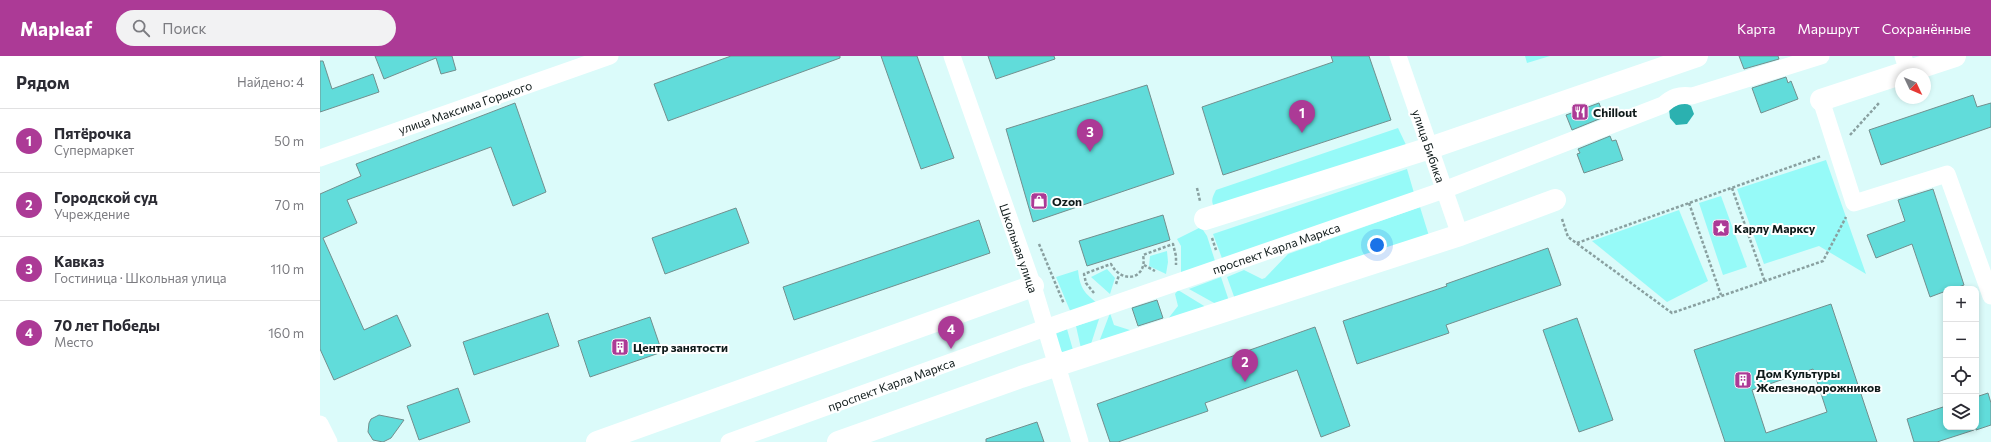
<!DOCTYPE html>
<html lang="ru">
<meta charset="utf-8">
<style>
:root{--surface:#fff;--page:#f2f2f3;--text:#2b2b33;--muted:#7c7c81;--line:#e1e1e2;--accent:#ac3a96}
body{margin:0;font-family:Commissioner,sans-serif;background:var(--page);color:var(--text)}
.controls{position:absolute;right:12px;bottom:12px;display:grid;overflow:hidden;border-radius:8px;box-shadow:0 2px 6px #0003}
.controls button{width:36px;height:36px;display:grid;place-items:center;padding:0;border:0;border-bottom:1px solid var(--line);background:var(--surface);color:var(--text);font:20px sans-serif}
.compass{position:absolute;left:1575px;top:12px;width:36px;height:36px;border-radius:50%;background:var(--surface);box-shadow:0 2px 6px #0003;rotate:134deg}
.you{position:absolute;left:1057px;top:189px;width:14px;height:14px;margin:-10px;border:3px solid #fff;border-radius:50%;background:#1a73e8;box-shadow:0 0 0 6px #1a73e833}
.badge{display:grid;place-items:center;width:26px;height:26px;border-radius:50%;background:var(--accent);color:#fff;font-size:13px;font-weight:700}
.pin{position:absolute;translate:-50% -33px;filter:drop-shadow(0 1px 2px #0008)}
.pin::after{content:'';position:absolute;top:21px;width:14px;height:12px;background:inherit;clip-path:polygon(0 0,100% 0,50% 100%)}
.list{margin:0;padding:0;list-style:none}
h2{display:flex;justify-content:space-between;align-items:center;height:52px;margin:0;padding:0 16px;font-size:17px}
h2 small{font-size:13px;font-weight:400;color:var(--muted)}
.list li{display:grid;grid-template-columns:26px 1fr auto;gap:12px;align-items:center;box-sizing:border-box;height:64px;padding:0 16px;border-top:1px solid var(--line)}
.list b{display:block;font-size:15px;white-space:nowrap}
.list p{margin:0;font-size:13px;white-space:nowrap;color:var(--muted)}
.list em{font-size:13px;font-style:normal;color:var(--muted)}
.icon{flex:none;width:22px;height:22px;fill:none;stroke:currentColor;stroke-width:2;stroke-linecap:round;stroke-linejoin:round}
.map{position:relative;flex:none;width:1671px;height:386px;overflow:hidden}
header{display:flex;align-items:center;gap:24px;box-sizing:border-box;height:56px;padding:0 20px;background:var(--accent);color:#fff}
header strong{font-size:19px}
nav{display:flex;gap:22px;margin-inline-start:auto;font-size:14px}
.search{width:280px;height:36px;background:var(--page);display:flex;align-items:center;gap:10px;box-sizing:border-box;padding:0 14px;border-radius:22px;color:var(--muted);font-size:15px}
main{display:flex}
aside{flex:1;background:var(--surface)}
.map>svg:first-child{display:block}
.green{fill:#96faf8}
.water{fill:#2bb1b0}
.building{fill:#61dcda;stroke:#728f8e;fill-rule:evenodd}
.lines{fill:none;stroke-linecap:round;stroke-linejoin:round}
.path{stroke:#89a0a0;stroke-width:2.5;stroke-dasharray:3 2;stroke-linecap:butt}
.street{stroke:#fff;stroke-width:17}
.secondary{stroke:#fff;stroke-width:22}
.labels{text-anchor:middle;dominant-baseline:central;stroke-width:4;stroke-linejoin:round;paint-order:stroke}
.street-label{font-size:12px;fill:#0f1a1a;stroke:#fff}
.poi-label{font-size:12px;font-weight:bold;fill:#0f1a1a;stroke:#fff;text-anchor:start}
</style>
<header>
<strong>Mapleaf</strong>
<div class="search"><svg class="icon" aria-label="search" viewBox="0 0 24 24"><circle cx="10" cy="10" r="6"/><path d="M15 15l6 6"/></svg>Поиск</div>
<nav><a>Карта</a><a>Маршрут</a><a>Сохранённые</a></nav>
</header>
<main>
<aside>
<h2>Рядом<small>Найдено: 4</small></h2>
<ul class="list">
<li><span class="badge">1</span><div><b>Пятёрочка</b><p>Супермаркет</p></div><em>50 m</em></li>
<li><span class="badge">2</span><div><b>Городской суд</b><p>Учреждение</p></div><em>70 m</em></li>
<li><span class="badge">3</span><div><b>Кавказ</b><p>Гостиница · Школьная улица</p></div><em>110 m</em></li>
<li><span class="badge">4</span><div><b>70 лет Победы</b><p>Место</p></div><em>160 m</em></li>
</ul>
</aside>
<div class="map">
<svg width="1671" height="386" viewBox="0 0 1671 386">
<rect width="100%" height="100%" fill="#dbfbfa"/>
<g class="green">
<polygon points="1205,0 1230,0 1207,7"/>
<path d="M1078 72 1088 93 896 153C890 146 892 142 896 134Z"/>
<polygon points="1506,104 1546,218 1499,190 1444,208 1417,133"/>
<polygon points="1087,113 1094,137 903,205 893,178"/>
<polygon points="1401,140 1427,211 1403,219 1379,147"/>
<polygon points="1100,151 1109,180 916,246 907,221 924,214 942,223 945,222 968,198"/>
<polygon points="1359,154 1388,225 1347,246 1272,185"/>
<polygon points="881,171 887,180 896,208 861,219 861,190 857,183"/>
<polygon points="847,195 848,206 846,218 829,210 830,200"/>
<polygon points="787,213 795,222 790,238 771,221"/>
<path d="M758 214C760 231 763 236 777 247L751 257 736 221Z"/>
<polygon points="901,221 911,251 905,253 869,233"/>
<polygon points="858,234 894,256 847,264 858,250 855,238"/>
<polygon points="790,257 794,269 816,276 776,294"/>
<polygon points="779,263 770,291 762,297 756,270"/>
<path d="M747 273 755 301C741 300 738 291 733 279Z"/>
</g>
<polygon class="water" points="1364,46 1371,50 1374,58 1367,68 1356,69 1350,62 1349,53"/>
<g class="building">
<polygon points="55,0 132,0 136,14 121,18 116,2 64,23"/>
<polygon points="411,0 520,0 520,2 348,65 334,28"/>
<polygon points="561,0 597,0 634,102 601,113"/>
<polygon points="668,0 734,0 735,3 676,23"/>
<polygon points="1011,0 1049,0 1071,64 903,119 882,51 1013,6"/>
<polygon points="1419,0 1458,0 1459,3 1424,13"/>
<polygon points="0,5 3,5 12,33 53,18 59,36 0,56"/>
<polygon points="1466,21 1468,27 1471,25 1478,43 1441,57 1432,32"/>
<polygon points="827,29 854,118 713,166 686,73"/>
<polygon points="1653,39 1657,51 1671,47 1671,71 1561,109 1549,74"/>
<polygon points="195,47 226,136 193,150 171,91 27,144 37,167 3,182 44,274 77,259 91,290 14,324 0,293 0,138 41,120 36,108"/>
<polygon points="1279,47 1284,61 1252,74 1246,59"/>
<polygon points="1290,80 1292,85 1296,84 1303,104 1264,117 1257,98 1260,97 1258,93"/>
<polygon points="1613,133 1644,229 1633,233 1626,233 1626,235 1610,241 1592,188 1556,202 1547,179 1585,165 1578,144"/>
<polygon points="416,152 429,187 345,218 332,182"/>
<polygon points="843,159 850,184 767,210 759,185"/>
<polygon points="659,164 670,197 474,264 463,231"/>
<polygon points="1228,192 1241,229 1126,269 1129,277 1037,308 1023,265 1127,230 1126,228"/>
<polygon points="837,244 843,262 818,270 812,252"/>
<path d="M1511 248 1557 386H1405L1374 294ZM1493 313 1507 356 1446 377 1432 334Z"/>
<polygon points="228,257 239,290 154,319 143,286"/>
<polygon points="330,261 342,296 270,321 258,285"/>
<polygon points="1257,262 1293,364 1259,376 1223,274"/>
<polygon points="995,271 1030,370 1001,381 977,314 885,347 888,355 798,386 790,386 777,348"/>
<polygon points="138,332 150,366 99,384 87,350"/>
<polygon points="1668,337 1671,347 1671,369 1656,374 1656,341"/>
<polygon points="1626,350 1626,371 1654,371 1654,374 1617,386 1594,386 1587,363"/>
<polygon points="59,359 84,364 71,382 63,386 53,384 48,376 49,367 51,363"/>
<polygon points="717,366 724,386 666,386 666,383"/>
</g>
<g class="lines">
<g class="path">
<polyline points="1530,79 1559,47"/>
<polyline points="877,132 880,145"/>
<polyline points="1412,132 1445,226"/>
<polyline points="1369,147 1401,239"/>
<polyline points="1242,163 1248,181 1352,257 1503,205 1526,161"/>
<polyline points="892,182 896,194"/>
<polyline points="1257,187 1501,100"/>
<polyline points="719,188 744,248"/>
<polyline points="824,209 835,215"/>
<polyline points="796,228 799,219"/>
<path d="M774 237 766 227 764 218 791 208C802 229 828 223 823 199L853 188 856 200V209"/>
</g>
<g class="street">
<polyline points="632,0 713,230 760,386"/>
<polyline points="1078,0 1140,179"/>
<polyline points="1583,0 1588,15"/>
<polyline points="1501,44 1534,147 1627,118 1671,240"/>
<polyline points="0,102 290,0"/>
<polyline points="0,368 9,386"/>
<path d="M409 386 725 272 1124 134 1343 49C1352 41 1359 38 1372 40L1501 0"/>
</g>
<g class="secondary">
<polyline points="1501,44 1635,0"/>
<polyline points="885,163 1110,92 1377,0"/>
<polyline points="277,386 713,230"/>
<polyline points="518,386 701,321 1140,179 1235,144"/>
</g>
</g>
<defs>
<symbol id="restaurant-square" viewBox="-11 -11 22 22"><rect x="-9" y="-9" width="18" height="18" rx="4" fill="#ac3a96" stroke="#fff"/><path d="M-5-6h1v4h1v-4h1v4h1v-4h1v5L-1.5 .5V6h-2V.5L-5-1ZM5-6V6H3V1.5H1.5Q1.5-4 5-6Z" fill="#fff"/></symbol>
<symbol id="shop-square" viewBox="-11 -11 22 22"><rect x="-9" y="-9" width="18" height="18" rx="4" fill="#ac3a96" stroke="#fff"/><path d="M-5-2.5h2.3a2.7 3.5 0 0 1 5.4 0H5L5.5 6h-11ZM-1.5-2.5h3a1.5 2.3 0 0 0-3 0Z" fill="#fff"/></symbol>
<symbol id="sight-square" viewBox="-11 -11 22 22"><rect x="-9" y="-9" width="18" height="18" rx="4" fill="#ac3a96" stroke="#fff"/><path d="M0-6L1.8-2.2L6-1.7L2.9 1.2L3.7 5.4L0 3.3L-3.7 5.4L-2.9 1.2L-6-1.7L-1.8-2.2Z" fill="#fff"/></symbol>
<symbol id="building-square" viewBox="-11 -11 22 22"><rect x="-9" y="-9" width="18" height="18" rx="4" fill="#ac3a96" stroke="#fff"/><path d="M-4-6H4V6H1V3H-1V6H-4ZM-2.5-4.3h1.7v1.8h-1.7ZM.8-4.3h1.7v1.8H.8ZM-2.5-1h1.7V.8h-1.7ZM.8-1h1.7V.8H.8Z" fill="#fff"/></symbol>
</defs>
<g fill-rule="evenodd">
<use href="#restaurant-square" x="1250" y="46" width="20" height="20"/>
<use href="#shop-square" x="709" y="135" width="20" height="20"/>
<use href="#sight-square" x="1391" y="162" width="20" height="20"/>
<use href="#building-square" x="290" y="281" width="20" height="20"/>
<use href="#building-square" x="1413" y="314" width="20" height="20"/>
</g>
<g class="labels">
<g class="street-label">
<text transform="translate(145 51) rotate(-19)">улица Максима Горького</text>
<text transform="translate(1109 90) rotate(71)">улица Бибика</text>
<text transform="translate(699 192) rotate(71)">Школьная улица</text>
<text transform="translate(956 192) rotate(-19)">проспект Карла Маркса</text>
<text transform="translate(571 328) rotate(-20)">проспект Карла Маркса</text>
</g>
<g class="poi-label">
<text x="1273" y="56">Chillout</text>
<text x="732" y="145">Ozon</text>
<text x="1414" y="172">Карлу Марксу</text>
<text x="313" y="291">Центр занятости</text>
<text x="1436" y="317">Дом Культуры<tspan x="1436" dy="14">Железнодорожников</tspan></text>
</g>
</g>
</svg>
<div class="controls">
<button>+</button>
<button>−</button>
<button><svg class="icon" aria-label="locate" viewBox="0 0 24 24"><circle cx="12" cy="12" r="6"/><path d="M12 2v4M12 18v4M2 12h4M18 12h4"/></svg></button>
<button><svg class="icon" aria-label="layers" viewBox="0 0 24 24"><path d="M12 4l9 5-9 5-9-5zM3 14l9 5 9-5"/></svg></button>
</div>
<svg class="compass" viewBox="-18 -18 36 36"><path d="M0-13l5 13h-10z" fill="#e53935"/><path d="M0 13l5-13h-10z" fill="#7c7c81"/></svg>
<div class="you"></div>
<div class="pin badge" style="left:982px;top:77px">1</div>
<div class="pin badge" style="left:925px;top:326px">2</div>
<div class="pin badge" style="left:770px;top:96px">3</div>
<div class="pin badge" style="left:631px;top:293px">4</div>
</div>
</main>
